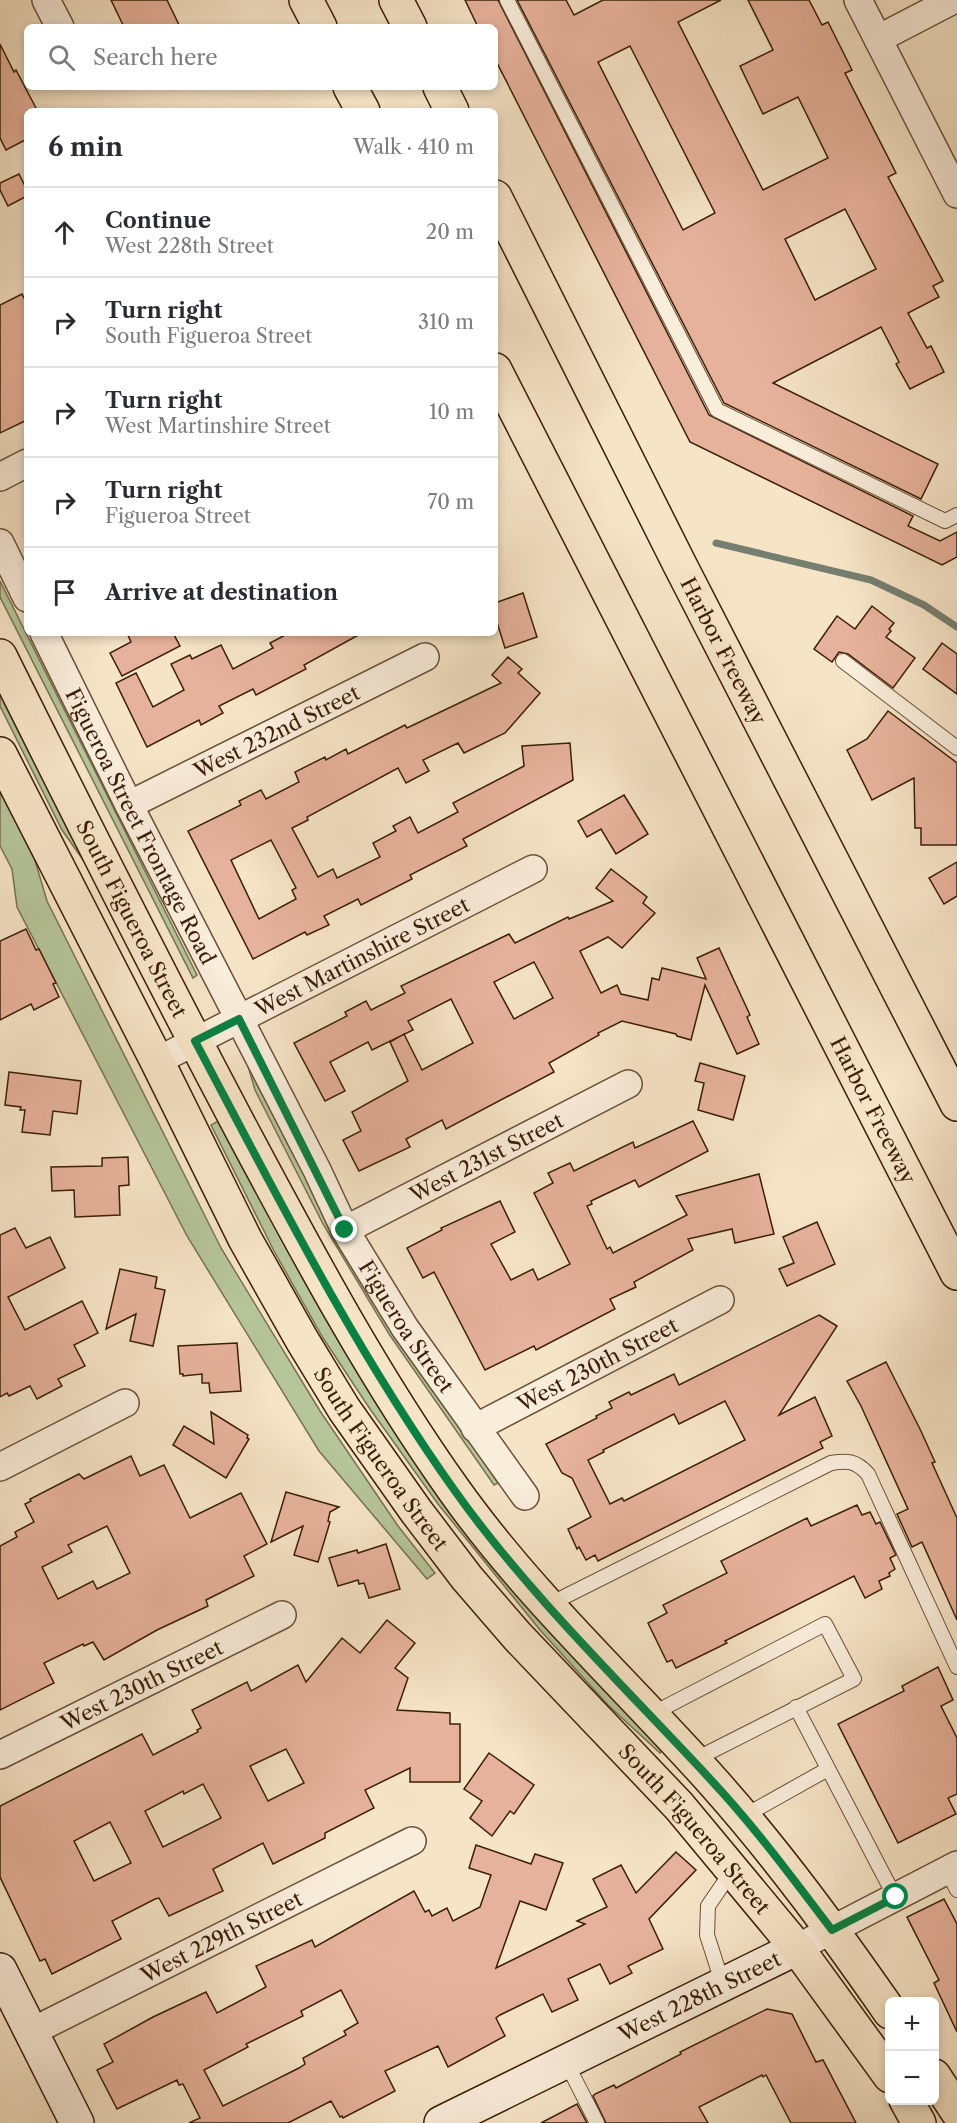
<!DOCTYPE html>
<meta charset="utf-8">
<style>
:root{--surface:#fff;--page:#f7f7f7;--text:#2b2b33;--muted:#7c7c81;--line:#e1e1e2}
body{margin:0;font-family:"Libre Caslon Text",serif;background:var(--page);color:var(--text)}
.controls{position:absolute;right:18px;bottom:18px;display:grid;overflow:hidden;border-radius:9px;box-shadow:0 3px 9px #0003}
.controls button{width:54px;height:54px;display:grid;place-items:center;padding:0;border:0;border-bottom:2px solid var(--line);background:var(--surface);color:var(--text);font:30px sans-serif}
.stop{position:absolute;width:18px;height:18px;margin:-14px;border:4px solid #0b8043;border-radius:50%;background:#fff}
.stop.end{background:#0b8043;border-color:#fff;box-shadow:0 2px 6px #0008}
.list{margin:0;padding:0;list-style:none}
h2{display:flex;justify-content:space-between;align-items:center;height:78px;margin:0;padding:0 24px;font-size:26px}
h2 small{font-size:20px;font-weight:400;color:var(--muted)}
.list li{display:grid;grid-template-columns:39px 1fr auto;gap:18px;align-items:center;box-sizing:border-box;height:90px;padding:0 24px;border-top:2px solid var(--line)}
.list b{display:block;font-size:22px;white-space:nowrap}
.list p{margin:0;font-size:20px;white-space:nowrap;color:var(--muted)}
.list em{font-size:20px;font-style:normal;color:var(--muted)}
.icon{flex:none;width:33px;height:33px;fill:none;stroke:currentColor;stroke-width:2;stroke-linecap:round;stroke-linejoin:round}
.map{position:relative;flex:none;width:957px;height:2123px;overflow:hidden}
.search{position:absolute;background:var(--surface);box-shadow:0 3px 9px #0003;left:24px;top:24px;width:474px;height:66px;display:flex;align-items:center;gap:15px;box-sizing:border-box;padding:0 21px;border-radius:9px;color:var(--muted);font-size:22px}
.panel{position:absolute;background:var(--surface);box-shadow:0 3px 9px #0003;left:24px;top:108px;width:474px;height:528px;border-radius:9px}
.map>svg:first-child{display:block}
.green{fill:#b6c59a;stroke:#787250;stroke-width:1.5}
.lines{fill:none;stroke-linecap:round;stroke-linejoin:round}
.stream{stroke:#767e70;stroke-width:7}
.building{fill:#e7b29c;stroke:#3b1e05;stroke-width:1.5;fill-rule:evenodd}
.lane-casing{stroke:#6a5036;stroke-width:16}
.street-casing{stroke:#6a5036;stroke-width:30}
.secondary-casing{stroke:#3b1e05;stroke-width:36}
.primary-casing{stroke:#3b1e05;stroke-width:36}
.highway-casing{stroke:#3b1e05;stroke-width:36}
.lane{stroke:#f9eddb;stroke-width:14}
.street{stroke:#f9eddb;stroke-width:27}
.secondary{stroke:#f9eddb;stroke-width:33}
.primary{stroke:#f6e4c7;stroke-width:33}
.highway{stroke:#f6e4c7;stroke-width:33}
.route{stroke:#0b8043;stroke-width:8}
.labels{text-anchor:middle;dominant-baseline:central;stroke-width:6;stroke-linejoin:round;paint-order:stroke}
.street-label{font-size:21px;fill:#3b1e05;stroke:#f9eddb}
</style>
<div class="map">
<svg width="957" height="2123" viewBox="0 0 957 2123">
<rect width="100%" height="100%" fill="#f6e4c7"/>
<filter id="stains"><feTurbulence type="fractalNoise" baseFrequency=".00333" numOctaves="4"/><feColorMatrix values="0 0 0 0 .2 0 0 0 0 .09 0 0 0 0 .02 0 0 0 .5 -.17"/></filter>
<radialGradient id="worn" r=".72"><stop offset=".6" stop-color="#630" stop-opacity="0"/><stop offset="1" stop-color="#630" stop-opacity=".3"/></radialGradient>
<g class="green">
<polygon points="0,581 197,975 193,978 0,597"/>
<polygon points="0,678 93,874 62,830 0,706"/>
<polygon points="0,790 34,857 47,901 221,1248 320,1411 398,1526 435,1573 427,1579 319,1451 187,1236 17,907 12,869 0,846"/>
<polygon points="248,1066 379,1307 498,1483 494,1485 389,1334 323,1224 255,1090"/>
<polygon points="220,1120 289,1249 664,1747 660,1753 608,1705 540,1630 438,1504 370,1409 323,1338 274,1251 211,1125"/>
</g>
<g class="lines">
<polyline class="stream" points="716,543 871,580 924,605 957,627"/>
</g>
<g class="building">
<polygon points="111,0 167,0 180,27 124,27"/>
<polygon points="465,0 498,0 709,415 913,516 908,526 940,541 957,532 957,557 942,565 690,442 495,59 495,27 478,27"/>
<path d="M517 0H566L574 15 603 0H721L678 22 763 190 828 158 798 97 763 114 740 66 773 50 748 0H809L822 25 828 22 852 70 845 73 896 173 888 177 943 281 933 286 939 297 908 313 927 348 931 346 944 372 910 389 896 364 899 362 881 327 773 383 938 464 921 499 724 403ZM630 46 715 213 683 230 598 62ZM845 209 876 269 815 300 785 239Z"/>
<polygon points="0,44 14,72 16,70 36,108 27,111 27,139 6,150 0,138"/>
<polygon points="19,174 27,190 27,196 8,206 0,190 0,183"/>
<polygon points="22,294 27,304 27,420 0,433 0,305"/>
<polygon points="523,593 537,637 505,648 495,616 495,603"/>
<polygon points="872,606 894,623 889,629 891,631 886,637 915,658 893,688 848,654 839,652 832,662 814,649 837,616 855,629"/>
<polygon points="127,633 173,633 180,646 122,676 110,653 131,642"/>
<polygon points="289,633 362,633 304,665 306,669 256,695 253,689 219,706 223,713 201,725 199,720 147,747 116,683 136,673 153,707 184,690 171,664 190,655 192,659 221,645 233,669 273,648 270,643"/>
<polygon points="942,643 957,654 957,694 923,669"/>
<path d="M508 657 522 669 518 673 540 693 505 733 464 753 458 743 423 760 429 771 406 783 398 768 307 817 308 820 292 828 318 877 333 869 337 878 380 857 373 843 396 831 393 826 410 817 418 833 458 812 453 803 524 766 522 746 570 743 573 780 463 839 467 846 410 875 412 879 361 905 358 899 324 916 329 925 307 935 305 932 253 959 188 831 241 805 239 801 261 790 266 799 299 782 295 772 325 757 326 760 346 749 348 754 405 725 407 728 501 683 492 675ZM271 840 296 888 292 890 296 899 259 919 231 860Z"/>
<polygon points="888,711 957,763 957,845 921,845 921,828 915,828 914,778 872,800 847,750 867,739"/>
<polygon points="624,795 648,834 616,854 601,829 587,837 578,821"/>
<polygon points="957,862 957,896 944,904 929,878"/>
<path d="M611 869 647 897 643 903 655 913 622 948 608 937 580 951 601 993 617 985 621 994 648 1000 652 978 659 980 662 968 706 979 697 958 719 948 750 1015 747 1017 759 1044 737 1054 705 985 691 1040 677 1036 676 1034 622 1021 598 1033 599 1035 549 1063 554 1072 446 1129 442 1120 406 1139 410 1147 359 1171 343 1140 361 1131 352 1112 408 1081 390 1042 404 1034 422 1070 473 1043 451 999 408 1021 413 1030 372 1050 368 1042 330 1062 345 1091 325 1101 294 1043 347 1016 345 1012 366 1001 371 1010 405 993 401 986 509 934 515 943 568 917 569 919 613 901 596 888ZM534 962 553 998 514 1019 494 982Z"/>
<polygon points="26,929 36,950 39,949 56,983 53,984 59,997 34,1010 31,1004 0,1020 0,941"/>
<polygon points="700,1063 745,1076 733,1120 698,1110 704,1083 695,1081"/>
<polygon points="9,1072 81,1081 77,1114 53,1111 50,1135 22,1132 25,1110 20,1110 21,1107 5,1105"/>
<polygon points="693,1121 708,1151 639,1187 635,1180 591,1201 592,1204 587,1206 607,1249 610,1247 613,1253 687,1215 676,1196 759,1174 774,1234 735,1243 732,1229 688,1239 693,1250 634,1282 636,1287 610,1299 615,1309 536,1350 534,1346 485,1370 434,1272 423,1278 407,1248 442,1230 441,1228 500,1201 515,1232 491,1244 511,1280 533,1269 538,1280 570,1264 534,1193 553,1183 548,1173 570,1163 574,1171 633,1142 635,1148"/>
<polygon points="128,1157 129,1185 119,1186 120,1215 75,1217 74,1190 52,1191 51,1167 102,1166 102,1158"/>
<polygon points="817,1222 835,1264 787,1286 779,1269 794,1263 783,1237"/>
<polygon points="15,1228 26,1248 50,1237 65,1268 8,1297 25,1330 82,1301 98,1333 74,1345 85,1366 58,1379 62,1386 37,1399 30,1386 9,1396 7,1393 0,1397 0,1235"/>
<polygon points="120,1269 157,1277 155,1288 165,1290 153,1346 130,1341 136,1314 106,1329"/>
<path d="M819 1315 837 1326 779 1415 815 1397 832 1436 820 1442 823 1448 598 1561 595 1555 586 1560 579 1547 577 1549 568 1529 591 1517 572 1478 562 1473 546 1444 597 1418 596 1416 612 1408 609 1402 629 1392 631 1395 674 1374 679 1385ZM725 1401 745 1440 624 1501 622 1498 610 1504 588 1460 604 1452 603 1450 674 1414 679 1424Z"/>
<polygon points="237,1343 241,1391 210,1393 209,1383 202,1383 202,1374 183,1376 183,1374 180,1374 178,1346"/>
<polygon points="886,1362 920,1429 935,1462 932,1463 957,1518 957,1620 922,1542 912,1547 897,1514 908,1509 861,1406 847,1381"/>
<polygon points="211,1412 248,1435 247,1438 249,1439 226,1478 173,1445 184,1426 214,1444"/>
<path d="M131 1456 140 1476 164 1465 190 1518 241 1493 267 1544 244 1556 254 1576 206 1600 208 1606 157 1630 104 1660 93 1642 84 1646 83 1644 44 1663 54 1683 0 1710V1546L17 1537 15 1532 34 1522 25 1504 31 1501 30 1499 79 1474 84 1479ZM107 1526 130 1573 97 1589 93 1581 58 1599 42 1567 72 1552 68 1545Z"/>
<polygon points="286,1492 339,1507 330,1512 328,1521 330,1522 318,1562 294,1555 303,1526 271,1542"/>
<polygon points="857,1505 862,1515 870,1512 876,1524 880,1522 896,1555 890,1558 895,1569 889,1573 890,1576 879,1581 882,1589 865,1598 854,1576 725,1641 727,1643 676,1668 672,1660 667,1662 648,1623 667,1613 663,1605 727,1573 721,1561 807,1518 811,1526"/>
<polygon points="386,1544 400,1589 369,1598 364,1583 359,1584 358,1580 338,1586 329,1558 357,1550 358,1553"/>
<path d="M387 1620 415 1643 395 1668 408 1678 397 1710 450 1713V1724H460V1782H410V1768L365 1790 374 1808 325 1833V1838L273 1864 263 1843 213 1869 223 1891 169 1916 159 1898 155 1899 112 1921 121 1939 52 1974 45 1959 40 1961 0 1877V1806L142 1734 153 1755 198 1732 197 1730 201 1728 192 1710 247 1682 251 1691 298 1665 306 1682 342 1638 360 1653ZM286 1749 304 1783 268 1801 250 1766ZM203 1784 221 1818 163 1847 145 1811 183 1791 184 1794ZM110 1822 131 1863 94 1881 74 1841Z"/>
<polygon points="938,1667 953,1700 941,1706 957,1738 957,1794 948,1798 956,1814 898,1843 838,1724 904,1691 902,1686"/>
<polygon points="489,1753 534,1785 514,1814 510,1811 492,1836 470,1818 482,1801 464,1789"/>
<path d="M476 1845 531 1864 535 1854 563 1863 546 1910 520 1901 496 1968 585 1924 577 1921 607 1907 593 1879 621 1865 636 1893 676 1852 696 1870 649 1919 663 1949 628 1966 632 1973 610 1984 600 1964 568 1979 578 2000 552 2012 543 1994 500 2015 496 2018 505 2036 448 2067 438 2046 385 2071 395 2091 343 2118 342 2116 340 2117 331 2101 288 2123H189L200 2118 183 2084 179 2085 177 2080 117 2109 97 2070 113 2062 104 2044 153 2017 206 1992 217 2013 266 1987 256 1966 312 1940 315 1947 414 1891 425 1912 429 1910 432 1916 447 1908 453 1921 480 1907 491 1875 469 1868ZM341 1990 358 2023 344 2031 346 2035 303 2058 305 2064 299 2068 223 2106 204 2070 248 2047 246 2044 303 2016 301 2011Z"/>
<polygon points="944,1899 957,1924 957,2032 934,1983 939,1980 907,1917"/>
<polygon points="767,2009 792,2014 816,2062 823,2060 856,2123 791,2123 766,2075 763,2077 762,2075 699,2107 708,2123 606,2123 593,2096 595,2094 614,2085 616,2088 681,2054 680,2052"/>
<polygon points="577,2104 587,2123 541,2123"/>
</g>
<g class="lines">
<defs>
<g id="lane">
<polyline points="507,0 717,410 945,521 957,515"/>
<polyline points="843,661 957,748"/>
<path d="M548 1605 831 1463C848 1460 856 1461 868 1474L957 1667"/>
<polyline points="796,1707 895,1897"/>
<polyline points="650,1715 825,1624 854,1679 694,1760"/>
<polyline points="744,1816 828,1769"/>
<polyline points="947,1870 957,1890"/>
<polyline points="723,1985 707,1935 708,1906 732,1871"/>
<polyline points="566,2062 597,2123"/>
</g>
<g id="street">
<polyline points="46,0 60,27"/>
<polyline points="858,0 957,194"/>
<polyline points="878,39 953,0"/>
<polyline points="0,477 27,463"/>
<polyline points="0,543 27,598"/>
<path id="s1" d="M44 633 129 805 317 1170 345 1230 405 1328 525 1496"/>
<path id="s2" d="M129 805 425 657"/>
<path id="s3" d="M157 1061 533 869"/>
<path id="s4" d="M345 1230 628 1084"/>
<path id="s5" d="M475 1428 720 1300"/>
<polyline points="0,1467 125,1403"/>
<path id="s6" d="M0 1755 282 1615"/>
<polyline points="797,1948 957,1865"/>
<path id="s7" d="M31 2032 412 1841"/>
</g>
<g id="secondary">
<polyline points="0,1970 77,2123"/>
<path id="s8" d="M441 2123 797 1948"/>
</g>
<g id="primary">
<path id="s9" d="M0 656C80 817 161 978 246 1138 310 1258 375 1379 454 1490 530 1597 628 1686 715 1784 779 1856 835 1933 890 2012"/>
<path id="s10" d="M0 754 157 1061 245 1239 302 1340 344 1409 416 1511 467 1578 518 1637 679 1806 797 1948 890 2076"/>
<polyline points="934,2076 957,2111"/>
<polyline points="906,2100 919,2123"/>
</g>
<g id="highway">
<polyline points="306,0 320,27"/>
<polyline points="396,0 410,27"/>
<polyline points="350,87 363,111"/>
<polyline points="440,87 452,111"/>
<path id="s11" d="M495 197 681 567 957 1104"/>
<path id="s12" d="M495 370 957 1273"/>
</g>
</defs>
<use href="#lane" class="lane-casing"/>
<use href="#street" class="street-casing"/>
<use href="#secondary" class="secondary-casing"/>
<use href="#primary" class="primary-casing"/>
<use href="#highway" class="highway-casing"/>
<use href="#lane" class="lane"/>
<use href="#street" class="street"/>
<use href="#secondary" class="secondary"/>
<use href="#primary" class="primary"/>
<use href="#highway" class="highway"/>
</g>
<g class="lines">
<path class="route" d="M345 1230 239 1019 195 1041C276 1194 354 1349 455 1491 529 1595 624 1686 711 1780 755 1827 793 1879 832 1930L896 1897"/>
</g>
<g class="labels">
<g class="street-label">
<text stroke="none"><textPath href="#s11" startOffset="508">Harbor Freeway</textPath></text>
<text stroke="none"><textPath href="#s2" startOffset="165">West 232nd Street</textPath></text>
<text stroke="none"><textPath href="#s1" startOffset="216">Figueroa Street Frontage Road</textPath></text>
<text stroke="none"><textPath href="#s9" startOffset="294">South Figueroa Street</textPath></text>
<text stroke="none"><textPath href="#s3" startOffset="230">West Martinshire Street</textPath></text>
<text stroke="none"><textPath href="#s12" startOffset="831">Harbor Freeway</textPath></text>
<text stroke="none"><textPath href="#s4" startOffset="159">West 231st Street</textPath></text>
<text stroke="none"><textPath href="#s1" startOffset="783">Figueroa Street</textPath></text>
<text stroke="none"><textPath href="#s5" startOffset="138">West 230th Street</textPath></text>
<text stroke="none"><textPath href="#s10" startOffset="802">South Figueroa Street</textPath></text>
<text stroke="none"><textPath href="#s6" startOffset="158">West 230th Street</textPath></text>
<text stroke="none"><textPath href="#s10" startOffset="1288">South Figueroa Street</textPath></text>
<text stroke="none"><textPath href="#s7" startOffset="213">West 229th Street</textPath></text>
<text stroke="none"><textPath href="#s8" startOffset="288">West 228th Street</textPath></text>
</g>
</g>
<rect width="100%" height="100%" filter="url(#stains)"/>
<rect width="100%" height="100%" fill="url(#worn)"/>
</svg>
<div class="controls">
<button>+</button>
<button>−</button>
</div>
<div class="stop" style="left:896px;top:1897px"></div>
<div class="stop end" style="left:345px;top:1230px"></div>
<div class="search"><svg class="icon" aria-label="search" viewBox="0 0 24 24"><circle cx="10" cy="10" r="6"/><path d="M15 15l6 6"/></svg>Search here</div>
<section class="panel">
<h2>6 min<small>Walk · 410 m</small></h2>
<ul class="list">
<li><svg class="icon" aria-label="ahead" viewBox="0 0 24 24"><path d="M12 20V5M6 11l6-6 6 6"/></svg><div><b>Continue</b><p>West 228th Street</p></div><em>20 m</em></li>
<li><svg class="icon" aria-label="right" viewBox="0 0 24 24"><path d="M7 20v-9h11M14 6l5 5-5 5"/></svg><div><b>Turn right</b><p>South Figueroa Street</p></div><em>310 m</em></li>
<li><svg class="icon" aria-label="right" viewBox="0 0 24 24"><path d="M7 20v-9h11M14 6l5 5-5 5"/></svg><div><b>Turn right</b><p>West Martinshire Street</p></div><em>10 m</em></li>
<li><svg class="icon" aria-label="right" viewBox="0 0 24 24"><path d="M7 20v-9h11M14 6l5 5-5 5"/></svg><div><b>Turn right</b><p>Figueroa Street</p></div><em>70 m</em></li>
<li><svg class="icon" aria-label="arrive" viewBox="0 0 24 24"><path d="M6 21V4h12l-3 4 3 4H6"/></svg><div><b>Arrive at destination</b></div></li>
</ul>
</section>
</div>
